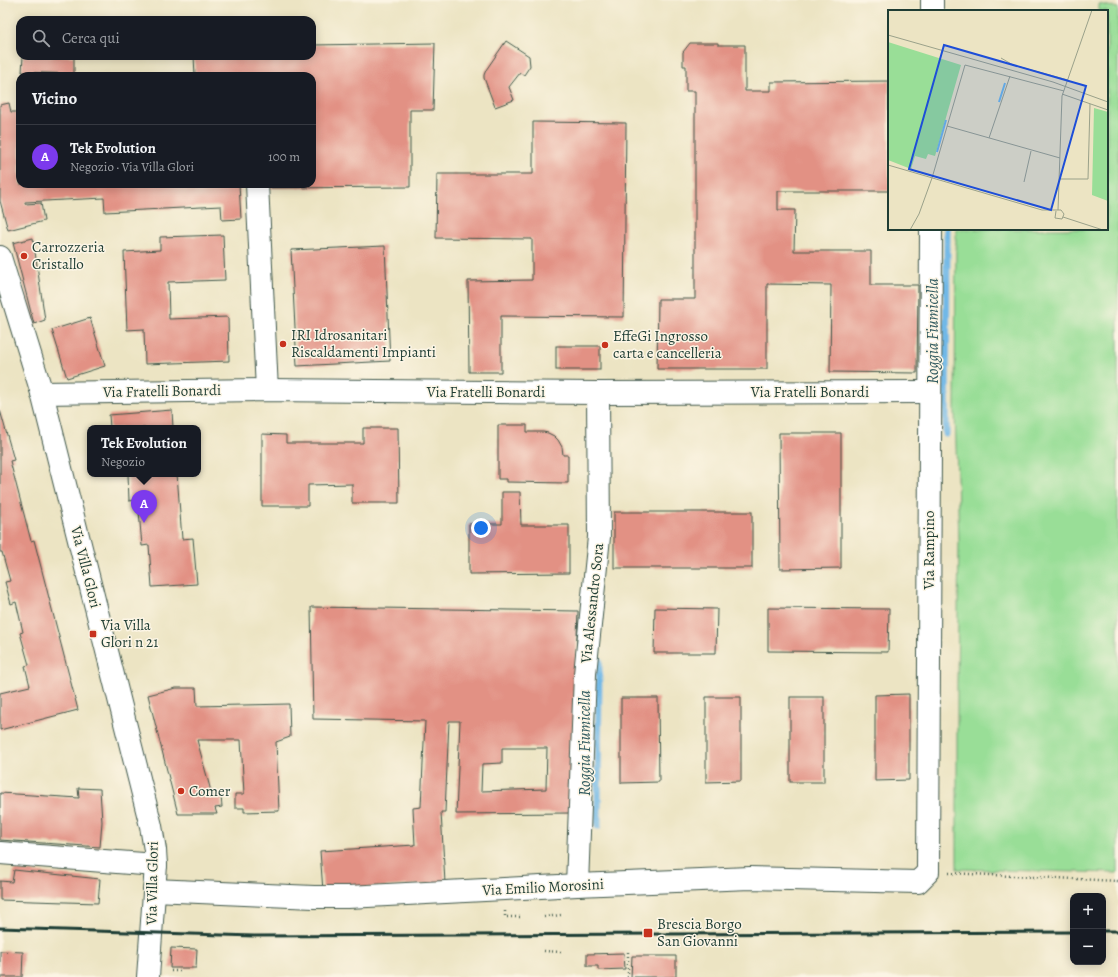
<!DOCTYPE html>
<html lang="it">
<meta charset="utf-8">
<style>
:root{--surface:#171b24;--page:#242831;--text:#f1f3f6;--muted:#9ea1a6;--line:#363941;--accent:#7c3aed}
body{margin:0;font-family:Alegreya,serif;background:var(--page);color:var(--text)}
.controls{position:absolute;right:12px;bottom:12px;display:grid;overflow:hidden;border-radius:8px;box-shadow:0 2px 10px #0003}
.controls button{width:36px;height:36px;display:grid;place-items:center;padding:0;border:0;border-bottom:1px solid var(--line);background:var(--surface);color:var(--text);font:20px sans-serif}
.you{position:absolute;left:481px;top:528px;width:14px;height:14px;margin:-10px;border:3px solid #fff;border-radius:50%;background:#1a73e8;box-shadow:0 0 0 6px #1a73e833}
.badge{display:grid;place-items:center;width:26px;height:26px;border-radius:50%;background:var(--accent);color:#fff;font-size:13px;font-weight:700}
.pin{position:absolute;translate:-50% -33px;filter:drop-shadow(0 1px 2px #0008)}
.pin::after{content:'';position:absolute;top:21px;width:14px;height:12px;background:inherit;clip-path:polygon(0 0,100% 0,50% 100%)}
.popup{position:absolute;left:87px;top:425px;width:114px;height:52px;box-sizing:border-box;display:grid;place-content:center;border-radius:8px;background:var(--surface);filter:drop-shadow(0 1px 3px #0005);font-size:13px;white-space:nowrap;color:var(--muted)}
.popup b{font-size:15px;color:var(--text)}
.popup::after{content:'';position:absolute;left:50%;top:100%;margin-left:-8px;border:8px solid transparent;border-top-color:var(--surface)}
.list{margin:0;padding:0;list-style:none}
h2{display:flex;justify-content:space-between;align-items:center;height:52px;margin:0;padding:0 16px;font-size:17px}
h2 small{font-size:13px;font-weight:400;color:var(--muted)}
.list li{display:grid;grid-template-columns:26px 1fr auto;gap:12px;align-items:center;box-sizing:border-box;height:64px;padding:0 16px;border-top:1px solid var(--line)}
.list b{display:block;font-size:15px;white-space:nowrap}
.list p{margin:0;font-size:13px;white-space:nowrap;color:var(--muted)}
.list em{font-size:13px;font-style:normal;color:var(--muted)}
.icon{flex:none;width:22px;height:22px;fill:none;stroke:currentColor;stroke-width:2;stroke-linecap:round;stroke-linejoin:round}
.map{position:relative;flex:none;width:1118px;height:977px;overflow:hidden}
.search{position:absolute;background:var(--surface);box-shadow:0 2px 10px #0003;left:16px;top:16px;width:300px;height:44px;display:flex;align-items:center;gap:10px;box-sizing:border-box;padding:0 14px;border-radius:12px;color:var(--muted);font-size:15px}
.panel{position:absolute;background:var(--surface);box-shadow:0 2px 10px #0003;left:16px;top:72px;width:300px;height:116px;border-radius:12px}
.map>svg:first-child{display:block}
.green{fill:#99de97;stroke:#5c8e66}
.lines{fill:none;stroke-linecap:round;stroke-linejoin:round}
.stream{stroke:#6fb8e7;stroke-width:7}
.building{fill:#e29184;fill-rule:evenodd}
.minor-casing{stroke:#3e5649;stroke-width:24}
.path{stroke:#3e5649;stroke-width:2.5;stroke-dasharray:1 3;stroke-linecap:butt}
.minor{stroke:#fff;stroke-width:22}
.rail{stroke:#1f3d34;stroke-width:3}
.poi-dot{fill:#c8321e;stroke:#fcf5e5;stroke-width:1.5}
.labels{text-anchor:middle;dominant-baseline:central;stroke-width:3;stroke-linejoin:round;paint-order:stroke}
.poi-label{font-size:15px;fill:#1f3d34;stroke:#fcf5e5;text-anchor:start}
.street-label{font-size:15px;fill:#1f3d34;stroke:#fcf5e5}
.water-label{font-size:16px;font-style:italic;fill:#335c61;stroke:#fcf5e5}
.inset-river{fill:none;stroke:#6fb8e7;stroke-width:2}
.inset-road{fill:none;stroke:#9aa18a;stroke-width:1}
.view{fill:#1d4ed8;fill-opacity:0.15;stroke:#1d4ed8;stroke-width:2}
.inset-edge{fill:none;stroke:#1f3d34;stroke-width:2}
</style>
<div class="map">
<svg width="1118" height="977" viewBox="0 0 1118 977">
<rect width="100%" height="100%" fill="#fcf5e5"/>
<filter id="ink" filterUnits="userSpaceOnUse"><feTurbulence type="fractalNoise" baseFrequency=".025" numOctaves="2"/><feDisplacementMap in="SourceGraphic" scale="8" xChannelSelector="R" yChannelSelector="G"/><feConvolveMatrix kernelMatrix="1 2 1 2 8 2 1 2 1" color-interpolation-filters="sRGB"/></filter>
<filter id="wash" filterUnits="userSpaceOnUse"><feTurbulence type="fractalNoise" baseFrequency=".012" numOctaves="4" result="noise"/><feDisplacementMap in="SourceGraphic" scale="16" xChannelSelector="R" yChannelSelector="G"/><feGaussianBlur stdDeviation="0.9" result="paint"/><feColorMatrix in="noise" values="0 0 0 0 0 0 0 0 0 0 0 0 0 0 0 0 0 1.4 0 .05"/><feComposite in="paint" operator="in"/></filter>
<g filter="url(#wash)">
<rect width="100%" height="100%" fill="#ece4c3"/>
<polygon class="green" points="1099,4 1118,8 1118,873 957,869 957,684 959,541 955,413 956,229 1107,229 1107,11 1099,11"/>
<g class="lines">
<g class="stream">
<polyline points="946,434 947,229"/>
<polyline points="598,826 599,660"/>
</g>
</g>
<g id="blocks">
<g class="building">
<polygon points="24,17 75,19 75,20 24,20"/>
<polygon points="506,41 529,56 530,66 524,75 520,73 509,87 514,100 495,107 484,78 484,75 486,70"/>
<polygon points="435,43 433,110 410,110 410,187 267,188 267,184 312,184 312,76 195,76 194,56 312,56 312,45"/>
<polygon points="690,43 718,43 718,45 745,45 745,91 771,91 771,82 889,81 889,191 778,191 778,210 795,210 794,251 871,251 871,285 918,285 917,373 830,372 831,285 767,284 767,369 657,369 658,299 695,299 695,91 686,91 686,66 683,66 683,52"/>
<polygon points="23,56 74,56 74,74 22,72"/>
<polygon points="9,103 11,112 20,112 20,184 239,184 241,219 222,220 221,206 105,212 104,198 25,202 25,204 41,203 44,221 8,230 0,201 0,105"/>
<polygon points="533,122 626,123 624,317 501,316 501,372 469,372 468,281 532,280 532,239 436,238 437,174 533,174"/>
<polygon points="223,235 225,280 168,282 169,319 228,317 229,361 145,364 144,329 127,330 124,252 160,250 160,237"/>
<polygon points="33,238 45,320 34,324 13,243"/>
<polygon points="385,246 390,361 297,366 291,250"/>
<polygon points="90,318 105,366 67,378 52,330"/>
<rect x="556" y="346" width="44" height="24"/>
<polygon points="0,410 14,460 10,461 31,541 34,540 78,710 0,730 0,693 30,686 25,666 29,665 20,633 23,632 16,602 11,604 5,582 10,581 2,552 0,552"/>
<polygon points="172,410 173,428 110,428 109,415"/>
<polygon points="498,425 527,425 527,432 543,432 548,433 554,436 558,440 562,447 563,455 568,455 568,483 507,482 507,479 498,479"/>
<polygon points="363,428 398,428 399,503 352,503 352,484 308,485 308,506 262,506 262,434 286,435 286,443 363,443"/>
<polygon points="779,433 841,433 841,568 780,569"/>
<polygon points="128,474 177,474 182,539 193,538 197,584 152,587 149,545 142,546 138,500 129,501"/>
<polygon points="502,492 520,492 521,525 569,525 569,573 469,574 469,524 502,524"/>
<rect x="614" y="512" width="138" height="56"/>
<path d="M311 607 578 611 570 813 456 814 460 721H449L445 812H441L445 883 323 891 320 851 415 845 413 808 421 807 425 721 313 719ZM502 748H547L546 789 481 791 482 764 502 763Z"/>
<polygon points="655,608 717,609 716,653 654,653"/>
<polygon points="768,608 889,609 888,652 768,651"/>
<polygon points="176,688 196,688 197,706 289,704 290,737 276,742 279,811 244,812 244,808 235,808 235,794 244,794 241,740 197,740 212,795 221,795 222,807 215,808 217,814 178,814 148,695"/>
<polygon points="909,694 909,780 875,781 875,695"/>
<polygon points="706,697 741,697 741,781 706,782"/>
<rect x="790" y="697" width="34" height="85"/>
<polygon points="621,698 658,698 659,782 621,783"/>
<polygon points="78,788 100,789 102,822 100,847 0,840 0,793 79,798"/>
<polygon points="14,870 100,879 98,903 0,900 0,881 12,882"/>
<polygon points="171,948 197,949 196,968 170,968"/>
<polygon points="0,951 23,952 22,977 0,977"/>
<polygon points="624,953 625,969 598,970 598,966 587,966 587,954"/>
<polygon points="632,956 676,956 676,977 631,977"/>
</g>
</g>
</g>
<g filter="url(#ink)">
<use href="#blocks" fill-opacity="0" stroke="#3e5649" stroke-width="1"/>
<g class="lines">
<defs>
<g id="minor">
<polyline points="932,11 932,0"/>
<polyline points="257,184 267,390"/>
<polyline points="0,257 42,393 151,826 155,850 156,865 148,977"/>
<polyline points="42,393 267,390 598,393 930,392"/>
<polyline points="0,853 156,865"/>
<polyline points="577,885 585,674 599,537 598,393"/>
<polyline points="154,890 314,897 348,897 504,889 577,885 750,878 918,882 928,872 931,229"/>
</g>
</defs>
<use href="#minor" class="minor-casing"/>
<g class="path">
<polyline points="949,873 1118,881"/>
<polyline points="505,911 505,917 522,917"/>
<polyline points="544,917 561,915"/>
<polyline points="544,951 561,952"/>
<polyline points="171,971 183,971"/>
<polyline points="628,977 628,951"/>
</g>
<use href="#minor" class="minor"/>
<g class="rail">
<polyline points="0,928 254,936 1073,932"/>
<polyline points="1103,931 1118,931"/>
</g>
</g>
</g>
<g class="poi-dot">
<circle cx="24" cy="256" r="4"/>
<circle cx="283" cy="344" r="4"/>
<circle cx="605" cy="345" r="4"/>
<rect x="89" y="630" width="8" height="8" rx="2"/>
<circle cx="181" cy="791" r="4"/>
<rect x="643" y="928" width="10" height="10" rx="2"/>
</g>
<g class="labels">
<g class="poi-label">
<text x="32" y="247">Carrozzeria<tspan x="32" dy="17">Cristallo</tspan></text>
<text x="291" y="335">IRI Idrosanitari<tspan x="291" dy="17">Riscaldamenti Impianti</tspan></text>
<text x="613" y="336">EffeGi Ingrosso<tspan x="613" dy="17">carta e cancelleria</tspan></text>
<text x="101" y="625">Via Villa<tspan x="101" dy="17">Glori n 21</tspan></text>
<text x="189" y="791">Comer</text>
<text x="657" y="924">Brescia Borgo<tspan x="657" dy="17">San Giovanni</tspan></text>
</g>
<g class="street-label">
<text transform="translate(162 391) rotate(-1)">Via Fratelli Bonardi</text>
<text x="486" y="392">Via Fratelli Bonardi</text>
<text x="810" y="392">Via Fratelli Bonardi</text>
<text transform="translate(929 550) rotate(-90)">Via Rampino</text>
<text transform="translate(86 567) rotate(76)">Via Villa Glori</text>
<text transform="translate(592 603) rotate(-84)">Via Alessandro Sora</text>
<text transform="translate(152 883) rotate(-89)">Via Villa Glori</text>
<text transform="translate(543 887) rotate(-3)">Via Emilio Morosini</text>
</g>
<g class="water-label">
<text transform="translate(933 331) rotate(-90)">Roggia Fiumicella</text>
<text transform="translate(585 743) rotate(-90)">Roggia Fiumicella</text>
</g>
</g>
<g transform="translate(888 10)">
<rect width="220" height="220" fill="#ece4c3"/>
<path d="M0 32 73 55 47 146 40 144 38 149 27 146 23 159 0 150ZM206 98 220 102V191L204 185Z" fill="#99de97"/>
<path class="inset-river" d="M111 92 117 73M49 142 58 110"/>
<path class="inset-road" d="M0 25 165 72 220 92M113 48 125 55 180 70M174 84 220 100M59 116 172 148M101 128 122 66M0 155 154 200H173L176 204 174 209 167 208 168 201M172 169H200L202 94M136 172 143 141M170 200 174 86 204 0M175 207 215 220M22 220 31 204 44 168 77 55 176 81"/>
<path class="view" d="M56 35 198 76 163 200 21 159Z"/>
<rect width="220" height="220" class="inset-edge"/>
</g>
</svg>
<div class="controls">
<button>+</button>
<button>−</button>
</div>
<div class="you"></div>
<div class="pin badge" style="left:144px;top:523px">A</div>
<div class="popup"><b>Tek Evolution</b>Negozio</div>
<div class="search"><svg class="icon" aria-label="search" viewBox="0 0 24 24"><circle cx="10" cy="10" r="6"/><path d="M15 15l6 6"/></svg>Cerca qui</div>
<section class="panel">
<h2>Vicino<small></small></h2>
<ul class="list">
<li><span class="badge">A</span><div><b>Tek Evolution</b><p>Negozio · Via Villa Glori</p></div><em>100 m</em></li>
</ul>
</section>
</div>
